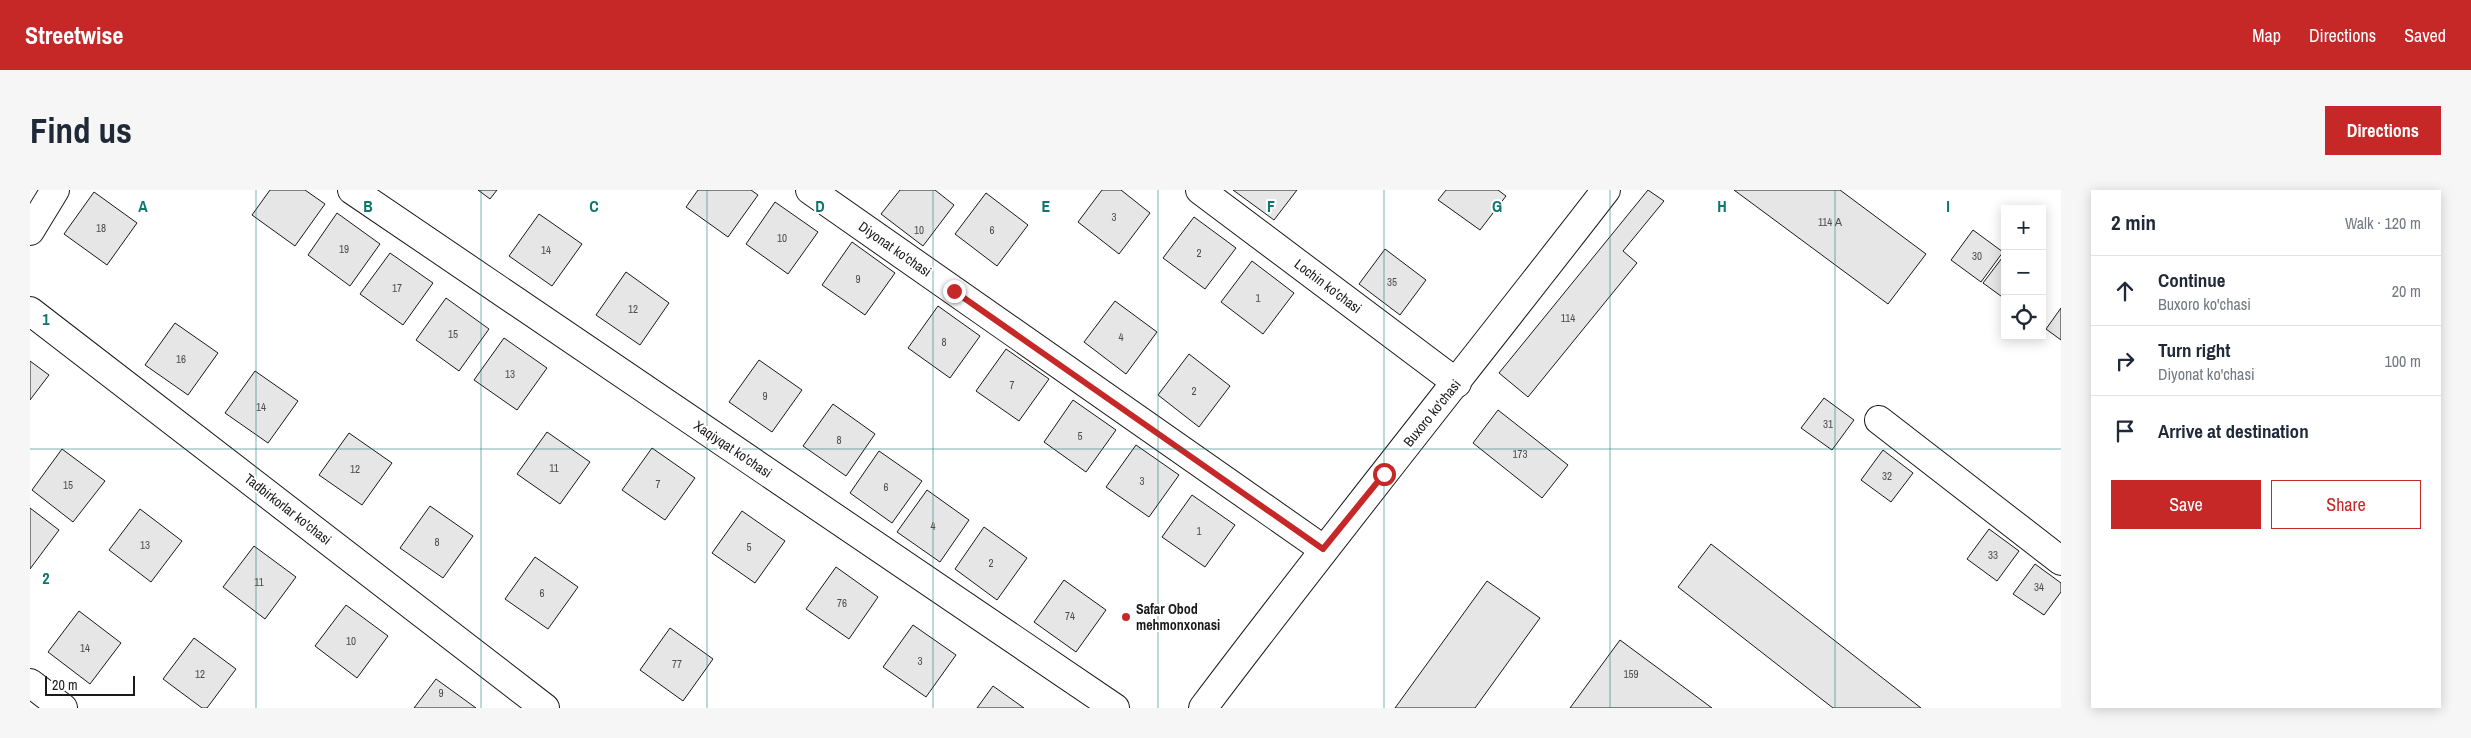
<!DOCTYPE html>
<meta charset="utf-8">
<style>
:root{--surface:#fff;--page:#f6f6f7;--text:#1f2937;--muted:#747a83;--line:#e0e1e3;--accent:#c62828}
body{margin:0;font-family:"Archivo Narrow",sans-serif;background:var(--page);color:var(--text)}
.controls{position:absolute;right:15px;top:15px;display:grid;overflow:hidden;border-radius:0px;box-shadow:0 2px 12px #0003}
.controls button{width:45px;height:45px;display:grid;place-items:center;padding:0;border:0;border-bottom:1px solid var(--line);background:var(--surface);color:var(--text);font:25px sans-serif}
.scale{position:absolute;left:15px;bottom:12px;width:90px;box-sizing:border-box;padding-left:5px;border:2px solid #1a1a1a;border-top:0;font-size:14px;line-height:18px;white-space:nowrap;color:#1a1a1a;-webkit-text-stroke:4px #fff;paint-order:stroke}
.stop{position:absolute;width:15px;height:15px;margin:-11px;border:4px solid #c62828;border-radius:50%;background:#fff}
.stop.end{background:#c62828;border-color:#fff;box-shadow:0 1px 5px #0008}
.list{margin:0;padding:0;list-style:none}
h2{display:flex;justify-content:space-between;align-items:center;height:65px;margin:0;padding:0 20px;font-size:21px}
h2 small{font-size:16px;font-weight:400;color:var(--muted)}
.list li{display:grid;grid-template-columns:32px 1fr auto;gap:15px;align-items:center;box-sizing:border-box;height:70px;padding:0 20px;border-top:1px solid var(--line)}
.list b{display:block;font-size:19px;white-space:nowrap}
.list p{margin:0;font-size:16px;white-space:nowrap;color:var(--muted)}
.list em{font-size:16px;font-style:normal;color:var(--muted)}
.actions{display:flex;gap:10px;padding:15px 20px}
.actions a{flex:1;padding:11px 0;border:1px solid var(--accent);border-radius:0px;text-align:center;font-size:18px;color:var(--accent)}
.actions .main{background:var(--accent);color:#fff}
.icon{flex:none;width:28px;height:28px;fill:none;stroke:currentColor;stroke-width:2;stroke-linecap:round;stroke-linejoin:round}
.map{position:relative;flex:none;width:2031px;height:518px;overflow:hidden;border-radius:0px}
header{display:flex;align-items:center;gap:30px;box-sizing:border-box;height:70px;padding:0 25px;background:var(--accent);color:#fff}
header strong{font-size:24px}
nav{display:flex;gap:28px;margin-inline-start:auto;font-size:18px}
.intro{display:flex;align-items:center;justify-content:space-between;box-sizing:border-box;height:120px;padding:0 30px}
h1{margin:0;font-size:35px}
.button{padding:12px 22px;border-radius:0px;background:var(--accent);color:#fff;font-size:18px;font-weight:700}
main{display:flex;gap:30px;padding:0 30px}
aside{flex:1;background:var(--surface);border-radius:0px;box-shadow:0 2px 12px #0003}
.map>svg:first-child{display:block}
.building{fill:#e6e6e6;stroke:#1a1a1a}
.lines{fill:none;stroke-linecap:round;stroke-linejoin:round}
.street-casing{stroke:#1a1a1a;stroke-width:30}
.street{stroke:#fff;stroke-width:28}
.route{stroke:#c62828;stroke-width:6}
.grid{fill:none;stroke:#0f766e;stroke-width:1;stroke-opacity:0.55}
.poi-dot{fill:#c62828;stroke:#fff;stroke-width:2}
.labels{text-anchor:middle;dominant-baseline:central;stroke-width:4;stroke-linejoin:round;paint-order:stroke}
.number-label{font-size:11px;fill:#4d4d4d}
.street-label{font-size:14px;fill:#1a1a1a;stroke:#fff}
.poi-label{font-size:14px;font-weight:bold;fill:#1a1a1a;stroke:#fff;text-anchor:start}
.grid-label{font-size:16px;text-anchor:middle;font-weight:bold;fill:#0f766e;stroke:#fff;stroke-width:4;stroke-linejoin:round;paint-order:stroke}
</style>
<header>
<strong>Streetwise</strong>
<nav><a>Map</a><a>Directions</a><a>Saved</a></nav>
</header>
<div class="intro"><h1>Find us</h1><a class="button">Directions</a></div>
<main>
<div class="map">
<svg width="2031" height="518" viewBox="0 0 2031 518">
<rect width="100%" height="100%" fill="#fff"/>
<g class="building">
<polygon points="240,0 275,0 295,14 265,56 222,25"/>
<polygon points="448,0 467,0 460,9"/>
<polygon points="668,0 721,0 728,5 698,47 656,17"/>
<polygon points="870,0 905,0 924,15 893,56 851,24"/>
<polygon points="1072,0 1091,0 1120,23 1089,64 1048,32"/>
<polygon points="1203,0 1267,0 1244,30"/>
<polygon points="1416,0 1468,0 1476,6 1450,40 1408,10"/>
<polygon points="1618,0 1634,11 1593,61 1607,73 1498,207 1469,183"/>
<polygon points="1704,0 1810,0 1896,64 1858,114"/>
<polygon points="64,2 107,33 77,75 34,44"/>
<polygon points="956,3 998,35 967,76 925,44"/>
<polygon points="745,12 788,42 758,84 716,54"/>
<polygon points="307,23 350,54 320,96 278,65"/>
<polygon points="509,24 552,54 522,96 479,66"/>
<polygon points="1164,27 1206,58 1175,99 1133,68"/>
<polygon points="1943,40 1973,62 1951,92 1921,70"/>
<polygon points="822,52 865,83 835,125 792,95"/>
<polygon points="1355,59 1396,90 1370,125 1329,94"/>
<polygon points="360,63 403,93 373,135 330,104"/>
<polygon points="1975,64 1975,109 1953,93"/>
<polygon points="1222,71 1264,103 1233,144 1191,112"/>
<polygon points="596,82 639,113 610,155 566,125"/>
<polygon points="416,108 459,139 429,181 386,150"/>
<polygon points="1085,111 1127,142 1096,184 1054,152"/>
<polygon points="908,116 950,146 920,188 878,158"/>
<polygon points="2031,118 2031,150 2016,139"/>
<polygon points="145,133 188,163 158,205 115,175"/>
<polygon points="474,148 517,178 487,220 444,190"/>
<polygon points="976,159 1019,189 989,231 946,201"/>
<polygon points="1159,164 1200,196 1169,237 1128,205"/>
<polygon points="729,170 772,200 742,242 699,212"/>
<polygon points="0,171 19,185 0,210"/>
<polygon points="225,181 268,211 238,253 195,223"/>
<polygon points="1794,208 1824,230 1802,260 1771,238"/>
<polygon points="1043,210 1086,240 1056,282 1014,252"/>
<polygon points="803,214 845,244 816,286 773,256"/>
<polygon points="1468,220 1538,275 1512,308 1443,253"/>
<polygon points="517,242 560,272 530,314 487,284"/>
<polygon points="319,243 362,273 332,315 289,285"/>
<polygon points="1106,255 1149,285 1119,327 1076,297"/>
<polygon points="622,258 665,288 635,330 592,300"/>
<polygon points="32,259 75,291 43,332 2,300"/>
<polygon points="1853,260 1883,283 1861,312 1831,290"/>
<polygon points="849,261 892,291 862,333 820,303"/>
<polygon points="897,300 939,330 910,372 867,342"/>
<polygon points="1162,305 1205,335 1175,377 1132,347"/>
<polygon points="400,316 443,346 413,388 370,358"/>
<polygon points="0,318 29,340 0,379"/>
<polygon points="110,319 152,351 121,392 79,360"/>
<polygon points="712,321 755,351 725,393 682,363"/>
<polygon points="954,337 997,368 967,410 925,379"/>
<polygon points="1959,339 1989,361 1967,391 1937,369"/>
<polygon points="1681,354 1891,518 1803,518 1648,397"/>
<polygon points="224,356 266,387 235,429 193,397"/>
<polygon points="505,367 548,397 518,439 475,409"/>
<polygon points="2005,374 2031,393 2031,402 2014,425 1983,404"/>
<polygon points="806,377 848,407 819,449 776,419"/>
<polygon points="1034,390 1076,420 1046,462 1004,432"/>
<polygon points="1457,391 1510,428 1445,518 1365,518"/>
<polygon points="316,415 358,446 327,488 285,456"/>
<polygon points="49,421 91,453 60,494 18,462"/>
<polygon points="883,435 926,465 896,507 853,477"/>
<polygon points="640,438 683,469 653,511 610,480"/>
<polygon points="164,448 206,479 177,518 172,518 133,489"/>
<polygon points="1590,450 1682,518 1540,518"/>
<polygon points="406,489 446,518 384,518"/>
<polygon points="963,496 994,518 947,518"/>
</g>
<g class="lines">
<defs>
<g id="street">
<polyline points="322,0 1085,518"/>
<polyline points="780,0 1293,359"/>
<polyline points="1170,0 1427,193"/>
<polyline points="0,41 25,0"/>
<polyline points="0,121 515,518"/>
<polyline points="1849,230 2031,371"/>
<polyline points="0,493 33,518"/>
<path d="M1173 518C1305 343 1442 173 1576 0"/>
</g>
</defs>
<use href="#street" class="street-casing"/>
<use href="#street" class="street"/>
</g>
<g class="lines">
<polyline class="route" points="924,101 1293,359 1354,284"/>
</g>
<path class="grid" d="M226 0V518M451 0V518M677 0V518M903 0V518M1128 0V518M1354 0V518M1580 0V518M1805 0V518M0 259H2031"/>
<circle class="poi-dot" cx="1096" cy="427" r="5"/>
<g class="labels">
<g class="number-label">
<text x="1084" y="27">3</text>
<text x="1800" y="32">114 А</text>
<text x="71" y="38">18</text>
<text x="889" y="40">10</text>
<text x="962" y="40">6</text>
<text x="752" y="48">10</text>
<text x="314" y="59">19</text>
<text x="516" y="60">14</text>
<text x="1169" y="63">2</text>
<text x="1947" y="66">30</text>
<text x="828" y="89">9</text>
<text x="1362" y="92">35</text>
<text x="367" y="98">17</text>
<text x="1228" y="108">1</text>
<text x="603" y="119">12</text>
<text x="1538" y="128">114</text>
<text x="423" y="144">15</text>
<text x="1091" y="147">4</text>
<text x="914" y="152">8</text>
<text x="151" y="169">16</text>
<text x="480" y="184">13</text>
<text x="982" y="195">7</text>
<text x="1164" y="201">2</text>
<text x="735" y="206">9</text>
<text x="231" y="217">14</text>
<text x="1798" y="234">31</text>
<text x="1050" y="246">5</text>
<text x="809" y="250">8</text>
<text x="1490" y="264">173</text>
<text x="524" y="278">11</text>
<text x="325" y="279">12</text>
<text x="1857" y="286">32</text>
<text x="1112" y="291">3</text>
<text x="628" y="294">7</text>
<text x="38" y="295">15</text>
<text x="856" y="297">6</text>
<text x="903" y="336">4</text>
<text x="1169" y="341">1</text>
<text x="407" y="352">8</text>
<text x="115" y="355">13</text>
<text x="719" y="357">5</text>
<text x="1963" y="365">33</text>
<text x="961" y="373">2</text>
<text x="229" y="392">11</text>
<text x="2009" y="397">34</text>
<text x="512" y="403">6</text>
<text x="812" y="413">76</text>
<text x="1040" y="426">74</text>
<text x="321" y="451">10</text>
<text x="55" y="458">14</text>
<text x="890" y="471">3</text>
<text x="647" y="474">77</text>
<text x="170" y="484">12</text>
<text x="1601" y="484">159</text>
<text x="411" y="503">9</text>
</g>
<g class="street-label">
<text transform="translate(865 59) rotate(35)">Diyonat ko'chasi</text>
<text transform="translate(1298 96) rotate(37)">Lochin ko'chasi</text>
<text transform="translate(1402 223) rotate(-51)">Buxoro ko'chasi</text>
<text transform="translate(703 259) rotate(34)">Xaqiyqat ko'chasi</text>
<text transform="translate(258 319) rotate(38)">Tadbirkorlar ko'chasi</text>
</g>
<g class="poi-label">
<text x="1106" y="419">Safar Obod<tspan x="1106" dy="16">mehmonxonasi</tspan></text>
</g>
</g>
<g class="grid-label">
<text x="113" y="22">A</text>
<text x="338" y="22">B</text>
<text x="564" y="22">C</text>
<text x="790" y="22">D</text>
<text x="1016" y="22">E</text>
<text x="1241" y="22">F</text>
<text x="1467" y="22">G</text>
<text x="1692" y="22">H</text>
<text x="1918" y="22">I</text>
<text x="16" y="135">1</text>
<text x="16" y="394">2</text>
</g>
</svg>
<div class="controls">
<button>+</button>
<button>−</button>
<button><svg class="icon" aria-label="locate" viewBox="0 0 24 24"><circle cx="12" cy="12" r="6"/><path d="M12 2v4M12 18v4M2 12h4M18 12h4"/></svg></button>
</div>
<div class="scale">20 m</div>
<div class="stop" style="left:1354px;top:284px"></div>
<div class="stop end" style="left:924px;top:101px"></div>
</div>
<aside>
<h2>2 min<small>Walk · 120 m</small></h2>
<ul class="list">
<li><svg class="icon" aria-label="ahead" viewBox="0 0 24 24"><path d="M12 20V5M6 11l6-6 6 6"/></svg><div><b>Continue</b><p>Buxoro ko'chasi</p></div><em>20 m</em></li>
<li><svg class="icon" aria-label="right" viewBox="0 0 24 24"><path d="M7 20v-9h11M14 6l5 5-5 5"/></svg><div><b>Turn right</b><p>Diyonat ko'chasi</p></div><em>100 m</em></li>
<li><svg class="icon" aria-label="arrive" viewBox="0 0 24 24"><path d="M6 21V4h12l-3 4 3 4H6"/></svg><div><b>Arrive at destination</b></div></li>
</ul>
<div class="actions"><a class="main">Save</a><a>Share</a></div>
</aside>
</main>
